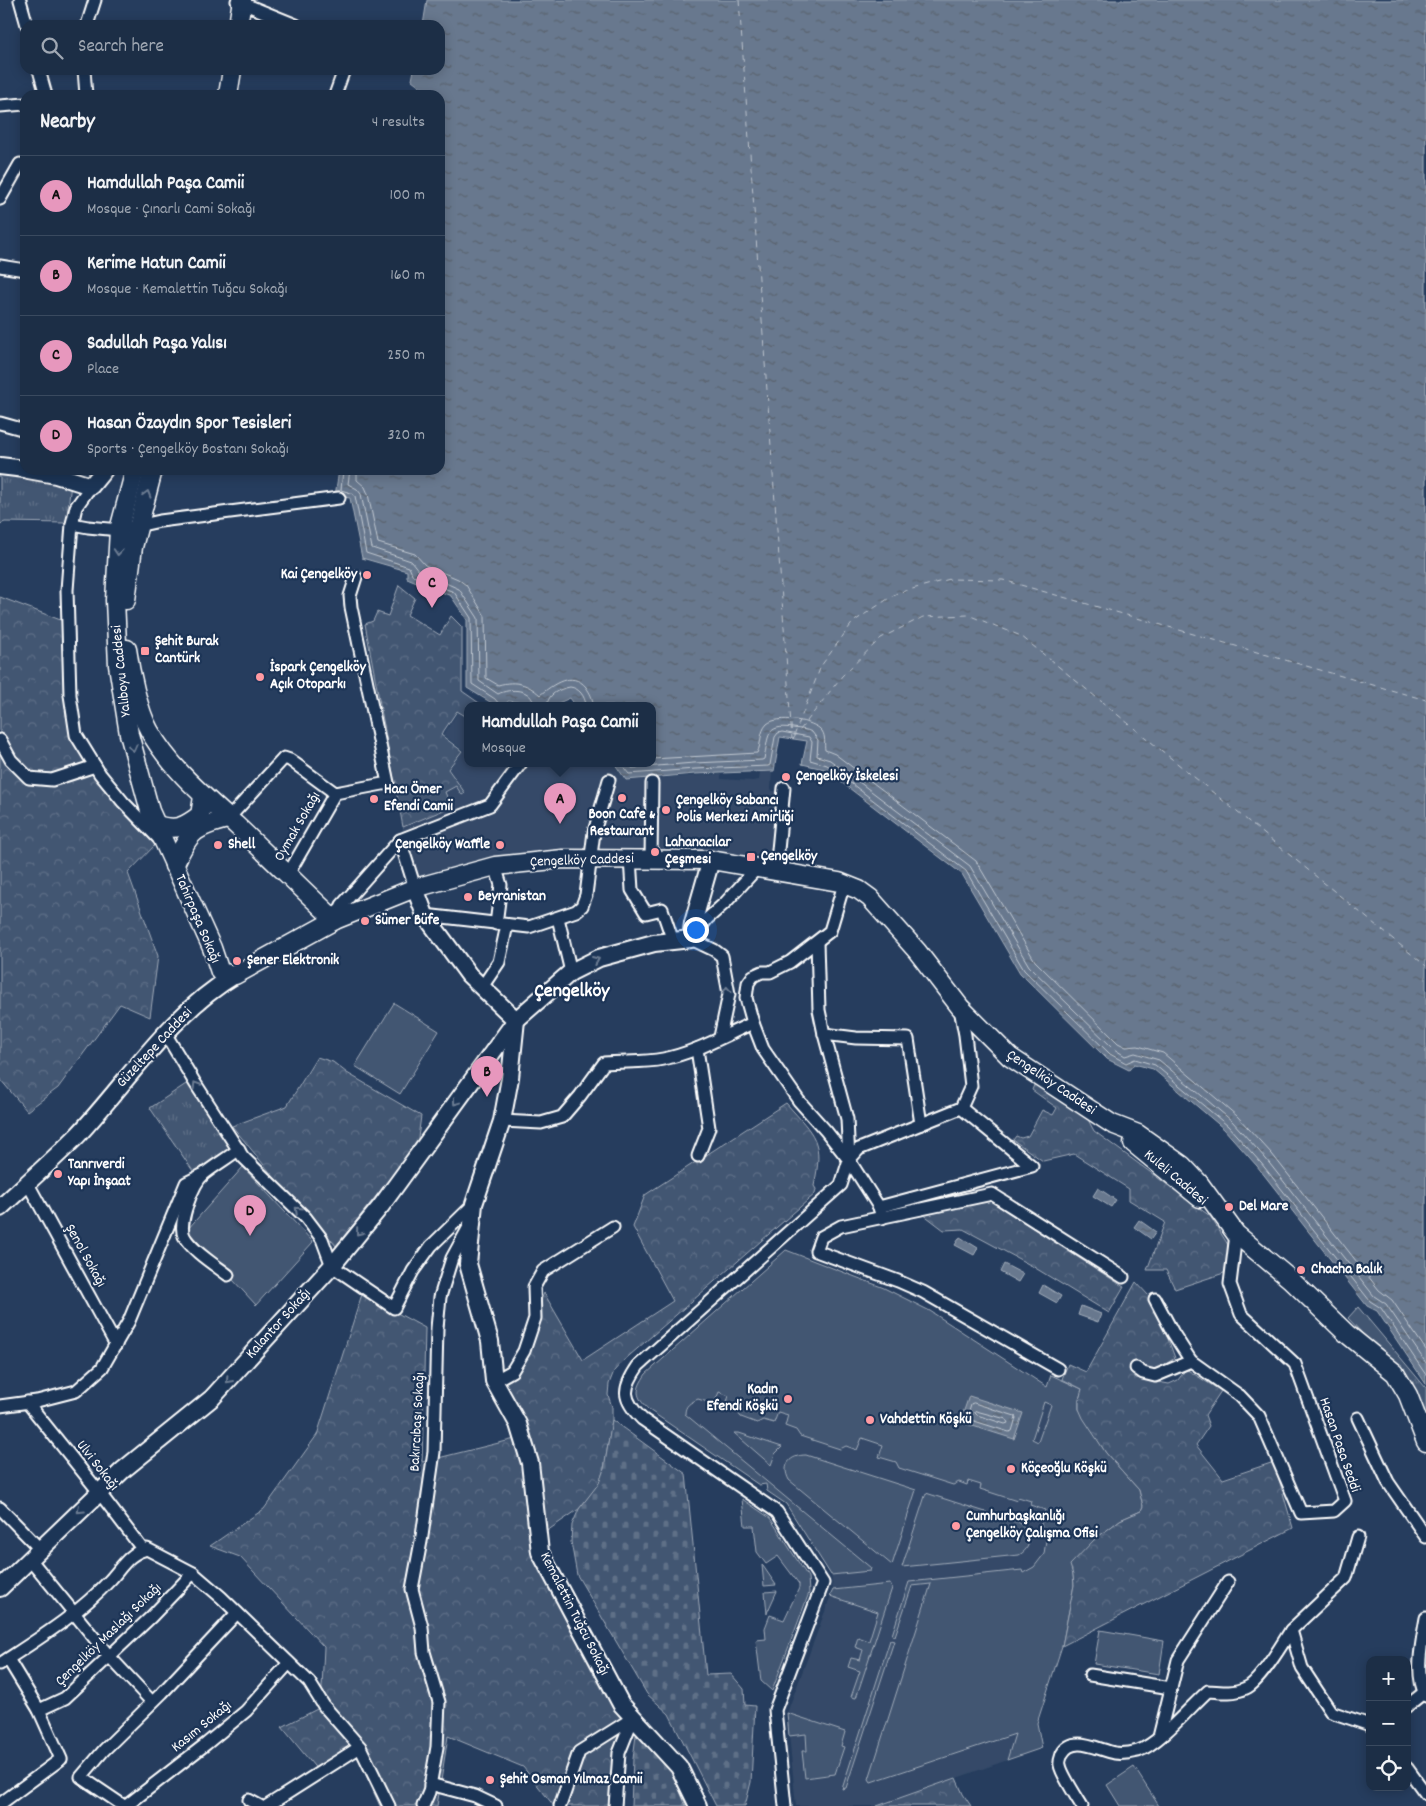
<!DOCTYPE html>
<meta charset="utf-8">
<style>
:root{--surface:#1c2e46;--page:#293a51;--text:#f1f3f6;--muted:#a0a8b3;--line:#3a4a5f;--accent:#e797bd}
body{margin:0;font-family:Dekko,sans-serif;background:var(--page);color:var(--text)}
.controls{position:absolute;right:15px;bottom:15px;display:grid;overflow:hidden;border-radius:10px;box-shadow:0 2px 12px #0003}
.controls button{width:45px;height:45px;display:grid;place-items:center;padding:0;border:0;border-bottom:1px solid var(--line);background:var(--surface);color:var(--text);font:25px sans-serif}
.you{position:absolute;left:695px;top:929px;width:18px;height:18px;margin:-12px;border:4px solid #fff;border-radius:50%;background:#1a73e8;box-shadow:0 0 0 8px #1a73e833}
.badge{display:grid;place-items:center;width:32px;height:32px;border-radius:50%;background:var(--accent);color:#111;font-size:16px;font-weight:700}
.pin{position:absolute;translate:-50% -41px;filter:drop-shadow(0 1px 2px #0008)}
.pin::after{content:'';position:absolute;top:26px;width:18px;height:15px;background:inherit;clip-path:polygon(0 0,100% 0,50% 100%)}
.popup{position:absolute;left:464px;top:702px;width:192px;height:65px;box-sizing:border-box;display:grid;place-content:center;border-radius:10px;background:var(--surface);filter:drop-shadow(0 1px 4px #0005);font-size:16px;white-space:nowrap;color:var(--muted)}
.popup b{font-size:19px;color:var(--text)}
.popup::after{content:'';position:absolute;left:50%;top:100%;margin-left:-10px;border:10px solid transparent;border-top-color:var(--surface)}
.list{margin:0;padding:0;list-style:none}
h2{display:flex;justify-content:space-between;align-items:center;height:65px;margin:0;padding:0 20px;font-size:21px}
h2 small{font-size:16px;font-weight:400;color:var(--muted)}
.list li{display:grid;grid-template-columns:32px 1fr auto;gap:15px;align-items:center;box-sizing:border-box;height:80px;padding:0 20px;border-top:1px solid var(--line)}
.list b{display:block;font-size:19px;white-space:nowrap}
.list p{margin:0;font-size:16px;white-space:nowrap;color:var(--muted)}
.list em{font-size:16px;font-style:normal;color:var(--muted)}
.icon{flex:none;width:28px;height:28px;fill:none;stroke:currentColor;stroke-width:2;stroke-linecap:round;stroke-linejoin:round}
.map{position:relative;flex:none;width:1426px;height:1806px;overflow:hidden}
.search{position:absolute;background:var(--surface);box-shadow:0 2px 12px #0003;left:20px;top:20px;width:425px;height:55px;display:flex;align-items:center;gap:12px;box-sizing:border-box;padding:0 18px;border-radius:15px;color:var(--muted);font-size:19px}
.panel{position:absolute;background:var(--surface);box-shadow:0 2px 12px #0003;left:20px;top:90px;width:425px;height:385px;border-radius:15px}
.map>svg:first-child{display:block}
.built{fill:#344a68}
.grass{fill:#425672;stroke:#a0aab8;fill-rule:evenodd}
.forest{fill:url(#forest-crowns);stroke:#a0aab8}
.cemetery{fill:url(#cemetery-stones);stroke:#a0aab8}
.park{fill:url(#park-tufts);stroke:#a0aab8}
.water{fill:url(#water-ripples);stroke:#a4aebb}
.lines{fill:none;stroke-linecap:round;stroke-linejoin:round}
.shore{stroke:#c2c9d2;stroke-width:1}
.ferry{stroke:#bbc2cc;stroke-width:1;stroke-dasharray:6 5;stroke-linecap:butt}
.street-casing{stroke:#fff;stroke-width:15}
.secondary-casing{stroke:#fff;stroke-width:20}
.primary-casing{stroke:#fff;stroke-width:21}
.street{stroke:#1d3557;stroke-width:11}
.secondary{stroke:#1d3557;stroke-width:16}
.primary{stroke:#1d3557;stroke-width:18}
.oneway{stroke:#6c7c92}
.poi-dot{fill:#ff9aa2;stroke:#1d3557;stroke-width:2}
.labels{text-anchor:middle;dominant-baseline:central;stroke-width:4.5;stroke-linejoin:round;paint-order:stroke}
.poi-label{font-size:15px;font-weight:bold;fill:#fff;stroke:#1d3557;text-anchor:start}
.street-label{font-size:15px;fill:#fff;stroke:#1d3557}
.district-label{font-size:20px;font-weight:bold;fill:#fff;stroke:#1d3557}
</style>
<div class="map">
<svg width="1426" height="1806" viewBox="0 0 1426 1806">
<defs>
<pattern id="forest-crowns" width="20" height="18" patternUnits="userSpaceOnUse" patternTransform="scale(1.25)"><rect width="20" height="18" fill="#425672"/><path d="M2 6a3 3 0 1 1 6 0M12 15a3 3 0 1 1 6 0" fill="none" stroke="#5e6f87"/></pattern>
<pattern id="cemetery-stones" width="16" height="16" patternUnits="userSpaceOnUse" patternTransform="scale(1.25)"><rect width="16" height="16" fill="#425672"/><path d="M2 7V4a2 2 0 0 1 4 0v3zM10 15v-3a2 2 0 0 1 4 0v3z" fill="#5e6f87"/></pattern>
<pattern id="park-tufts" width="24" height="20" patternUnits="userSpaceOnUse" patternTransform="scale(1.25)"><rect width="24" height="20" fill="#425672"/><path d="M3 7l-1-3M5 7V3M7 7l1-3M15 17l-1-3M17 17v-4M19 17l1-3" fill="none" stroke="#5e6f87"/></pattern>
<pattern id="water-ripples" width="26" height="14" patternUnits="userSpaceOnUse" patternTransform="scale(1.25)"><rect width="26" height="14" fill="#67788e"/><path d="M2 4q2-2 4 0t4 0M15 11q2-2 4 0t4 0" fill="none" stroke="#5a626d"/></pattern>
</defs>
<rect width="100%" height="100%" fill="#263d5e"/>
<filter id="ink" filterUnits="userSpaceOnUse"><feTurbulence type="fractalNoise" baseFrequency=".02" numOctaves="2"/><feDisplacementMap in="SourceGraphic" scale="10" xChannelSelector="R" yChannelSelector="G"/><feConvolveMatrix kernelMatrix="1 2 1 2 8 2 1 2 1" color-interpolation-filters="sRGB"/></filter>
<g filter="url(#ink)">
<g class="built">
<polygon points="458,712 467,719 468,763 612,763 626,780 721,774 721,779 752,781 759,780 760,772 772,772 771,788 772,791 776,791 780,789 773,853 769,855 644,855 417,882 401,838 403,827 419,819 445,792 456,786 464,793 449,769 463,750 443,735"/>
<polygon points="786,1250 884,1288 930,1311 1047,1387 1051,1375 1068,1611 1062,1646 1037,1723 1042,1748 877,1806 796,1806 787,1713 833,1590 831,1575 786,1504 767,1491 766,1484 759,1485 637,1394 639,1385 646,1374"/>
</g>
<g class="grass">
<polygon points="394,1003 439,1031 400,1094 355,1066"/>
<polygon points="243,1167 313,1242 256,1305 187,1230"/>
<path d="M786 1250 884 1288 930 1311 1047 1387 1051 1375 1082 1389 1079 1400V1409L1106 1453 1139 1490 1143 1506 1141 1511 1120 1520 1094 1540 1073 1574 1074 1585 1062 1646 1037 1723 1042 1748 1007 1760 1015 1734 871 1782 869 1779 931 1584 912 1586 895 1636 892 1635 909 1582 1022 1570 1023 1573 1034 1567 1044 1554 1046 1540 1041 1524 1045 1510 1030 1505 1031 1501 1018 1497 1017 1501 980 1489 981 1485 968 1481 967 1485 959 1482 953 1485 899 1468 896 1462 879 1457 883 1445 862 1438 857 1450 846 1446 840 1449 800 1436 796 1430 785 1426 788 1415 778 1412 774 1423 763 1420 757 1423 741 1417 737 1412 725 1407 729 1396 719 1392 714 1404 698 1399C690 1403 685 1405 685 1414L871 1568 870 1571 831 1575 786 1504 767 1491 766 1484 759 1485 649 1410C635 1396 635 1390 646 1374ZM1044 1402 1051 1405 1038 1442 1032 1439Z"/>
<polygon points="734,1433 739,1433 782,1447 775,1454 771,1465"/>
<path d="M806 1455 916 1490 892 1565 789 1480C781 1465 790 1455 806 1455Z"/>
<path d="M926 1493 1020 1523 1029 1534C1030 1543 1028 1550 1019 1555L902 1567Z"/>
<polygon points="742,1499 770,1518 808,1577 809,1593 772,1691 761,1681 756,1640 766,1639 765,1628 770,1615 784,1620 799,1588 799,1584 778,1556 766,1564 757,1552 754,1526 745,1526"/>
<polygon points="762,1565 763,1566 776,1585 764,1586"/>
<polygon points="890,1584 892,1588 856,1698 851,1697 860,1671 848,1667 851,1658 860,1660 863,1650 855,1647 858,1637 869,1641 878,1612 830,1596 833,1590"/>
<polygon points="777,1591 767,1613 767,1614 765,1592"/>
<polygon points="1100,1630 1164,1641 1159,1674 1094,1664"/>
<polygon points="890,1640 894,1641 846,1788 842,1789"/>
<polygon points="787,1713 845,1732 841,1746 844,1747 835,1774 805,1778 802,1751 807,1751 806,1734 789,1736"/>
<polygon points="1134,1767 1159,1806 1120,1806 1107,1785"/>
</g>
<g class="forest">
<polygon points="399,585 415,598 407,615 440,635 451,616 462,627 462,691 482,705 468,705 467,717 457,711 441,735 462,751 448,769 465,793 462,795 456,786 445,792 451,807 403,827 365,624 373,621 377,612 388,616"/>
<polygon points="0,597 71,624 75,742 157,843 128,873 158,956 150,1017 120,1004 58,1088 27,1111 0,1079"/>
<polygon points="317,1057 333,1062 347,1073 421,1116 417,1145 336,1246 314,1219 287,1193 232,1126 287,1106"/>
<polygon points="1036,1080 1083,1110 1094,1131 1210,1216 1230,1248 1224,1273 1175,1289 1166,1270 1147,1270 1165,1222 1129,1200 1129,1189 1074,1154 1043,1161 1013,1140 1016,1136 1021,1138 1028,1136 1042,1110 1053,1115 1057,1108 1032,1090"/>
<path d="M786 1103C815 1136 824 1140 814 1186L816 1189 815 1194 622 1362 614 1371 609 1384 608 1395 612 1407V1420L604 1469 599 1484 579 1509 541 1535 628 1725 614 1806H554L523 1767 448 1736 437 1806H380L356 1753 323 1777 282 1727 321 1707 324 1647 240 1557 210 1546 264 1509 317 1435 362 1294 425 1328 422 1462 519 1438 504 1384 544 1293 583 1360 673 1301 633 1227 645 1195Z"/>
<polygon points="989,1200 1124,1287 1109,1313 1032,1266 963,1229 944,1230 923,1214"/>
<polygon points="1136,1282 1149,1296 1159,1314 1175,1358 1153,1372 1135,1362 1130,1365 1131,1372 1136,1378 1169,1384 1178,1380 1186,1369 1221,1391 1205,1415 1209,1426 1196,1445 1223,1479 1274,1462 1293,1528 1062,1646 1074,1585 1073,1575 1070,1565 1094,1540 1120,1520 1141,1511 1143,1506 1139,1490 1106,1453 1083,1418 1079,1409 1079,1400 1082,1389 1062,1379 1068,1364 1086,1372"/>
<polygon points="956,1778 963,1794 971,1806 877,1806"/>
</g>
<g class="cemetery">
<polygon points="612,1420 686,1474 706,1675 731,1674 744,1689 745,1705 755,1706 751,1782 745,1806 716,1806 669,1714 647,1694 577,1575 571,1542 572,1525 579,1509 599,1483 604,1469"/>
<polygon points="636,1735 672,1772 686,1806 631,1806 633,1759"/>
</g>
<g class="park">
<polygon points="0,475 71,484 66,523 5,522 0,524"/>
<polygon points="189,1082 233,1148 195,1174 150,1108"/>
<polygon points="1358,1307 1426,1388 1426,1421 1414,1389 1348,1318"/>
</g>
<g class="water">
<polygon points="427,0 1426,0 1426,1384 1377,1311 1367,1306 1257,1166 1224,1129 1153,1069 1134,1064 1129,1070 1107,1059 1020,973 962,874 824,769 802,764 807,741 780,737 774,771 695,774 626,780 614,763 652,763 652,705 575,705 570,698 554,705 508,701 506,705 495,705 467,688 467,620 451,596 407,578 407,571 362,558 350,498 335,496 339,470 440,470 440,95 432,95 412,80 414,70 440,70 440,25 423,25"/>
<polygon points="1098,1188 1116,1200 1111,1207 1093,1196"/>
<polygon points="1139,1220 1156,1232 1151,1239 1134,1227"/>
<polygon points="960,1237 978,1248 974,1255 955,1245"/>
<polygon points="1004,1264 1023,1274 1018,1282 1000,1272"/>
<polygon points="1043,1285 1061,1296 1057,1303 1039,1293"/>
<polygon points="1081,1306 1101,1314 1098,1322 1078,1315"/>
<polygon points="969,1396 1023,1413 1014,1439 960,1422"/>
</g>
<g class="lines">
<g class="shore">
<polyline points="343,470 341,490 351,493 355,496 366,553 409,567 413,576 454,592 471,618 472,684 495,699 499,704 497,705"/>
<path d="M350 470 348 484 357 489 361 494 372 548 411 561 419 571 459 589 478 618 479 681 498 694C510 688 532 688 534 705"/>
<path d="M357 470V480L365 487 368 494 378 543 415 554 425 565 458 579 466 585 485 616 486 678 498 685C516 680 528 684 540 695 552 685 572 670 586 687 590 693 593 698 593 705"/>
<path d="M547 705C548 694 559 689 570 687 579 688 585 696 586 705"/>
<path d="M652 759 757 753C762 744 759 732 767 724 777 715 814 720 822 731 826 737 824 744 825 750L835 754 976 861 1035 961 1118 1043 1126 1047 1138 1046 1163 1053 1237 1116 1272 1154 1379 1290 1392 1300 1426 1350"/>
<polyline points="620,763 629,774 695,769 768,766 770,765 775,737 778,733 782,732 809,737 812,742 810,760 827,765 966,871 1024,970 1110,1054 1126,1063 1135,1059 1155,1065 1228,1126 1261,1163 1370,1301 1381,1308 1426,1375"/>
<path d="M628 763 632 768 694 763 762 760 764 759C769 736 765 724 793 728 800 729 806 729 812 732L818 740 817 756 830 760 970 866 1029 966 1114 1049 1125 1056 1135 1053 1159 1060 1232 1121 1266 1159 1374 1296 1386 1304 1426 1363"/>
<polygon points="974,1403 1015,1416 1016,1418 1012,1431 1009,1432 968,1419 967,1417 971,1404"/>
<polygon points="976,1411 1006,1419 1008,1423 1005,1424 977,1415 975,1413"/>
</g>
<g class="ferry">
<polyline points="739,0 792,739"/>
<polyline points="794,736 821,666 853,622 897,593 950,579 1003,580 1426,700"/>
<polyline points="793,739 842,676 881,638 923,617 968,615 1021,636 1426,966"/>
</g>
<defs>
<g id="street">
<polyline points="20,0 27,25"/>
<polyline points="237,1 296,25"/>
<polyline points="87,25 95,0"/>
<polyline points="39,70 46,95"/>
<polyline points="84,70 86,95"/>
<polyline points="335,95 344,70"/>
<polyline points="0,106 25,104"/>
<polyline points="0,199 20,164"/>
<polyline points="0,266 25,270"/>
<polyline points="0,423 25,430"/>
<polyline points="91,486 76,507 72,524 67,590 70,695 76,735 100,774 123,802 159,839"/>
<polyline points="72,524 88,527 119,530 160,521 339,498"/>
<polyline points="0,740 11,760 29,778 52,780 95,766"/>
<polyline points="228,819 284,758 290,760 335,793 388,783 351,607 350,596 356,577"/>
<polyline points="400,840 415,888"/>
<polyline points="630,858 632,890 646,913 662,909 673,941"/>
<polyline points="651,860 652,783"/>
<polyline points="495,866 501,885 496,924"/>
<polyline points="776,871 784,788"/>
<polyline points="287,876 335,793"/>
<polyline points="844,884 830,931 790,962 770,972 762,972 753,976 748,983 746,998 753,1023 763,1049 799,1101 826,1131 849,1160 879,1207 882,1218"/>
<polyline points="425,915 529,927 576,911 582,906 586,895 594,832 609,780"/>
<polyline points="558,918 571,972"/>
<polyline points="335,920 342,905 400,840 490,805 521,763"/>
<polyline points="817,942 819,1010 824,1034 856,1038 908,1039 921,1124"/>
<polyline points="482,987 499,962 507,925"/>
<polyline points="165,1033 195,1083 243,1157 306,1218 322,1239 332,1266 394,1308 413,1271 431,1246 474,1204"/>
<polyline points="824,1034 847,1119 849,1160 859,1149 961,1108 971,1086 965,1035 960,1009"/>
<polyline points="720,1037 729,994 722,956 714,950 691,939 707,919 726,902 758,867"/>
<polyline points="697,1049 709,1128 698,1156"/>
<path d="M502 1121 541 1123 562 1117 580 1096 604 1063C623 1061 644 1063 663 1059 695 1053 723 1036 753 1023"/>
<polyline points="27,1182 116,1345"/>
<polyline points="879,1207 1032,1166 961,1108"/>
<path d="M228 1275C215 1265 191 1250 184 1236 178 1223 193 1183 204 1174 215 1165 228 1158 239 1149"/>
<polyline points="1155,1299 1173,1333 1191,1361 1240,1396 1259,1416 1301,1513 1334,1511 1345,1501 1295,1364 1241,1314 1230,1284 1236,1234"/>
<polyline points="1136,1368 1143,1373 1155,1376 1191,1361"/>
<polyline points="1058,1369 923,1292 898,1281 816,1251 821,1237 841,1226 992,1194 1123,1277"/>
<polyline points="494,1381 512,1371 524,1351 535,1318 534,1287 543,1271 613,1227"/>
<polyline points="27,1402 99,1492 143,1550"/>
<polyline points="0,1406 37,1401 76,1391 102,1368 129,1321 186,1183 202,1175"/>
<polyline points="1358,1418 1388,1482 1426,1537"/>
<polyline points="0,1508 40,1549"/>
<polyline points="1358,1537 1346,1578 1291,1630 1302,1668 1331,1712 1370,1725"/>
<polyline points="30,1559 109,1656 152,1702"/>
<path d="M1426 1618C1422 1641 1414 1675 1426 1696"/>
<path d="M0 1664C38 1639 79 1614 110 1580 121 1568 130 1552 147 1549L193 1573 221 1597 309 1682 324 1706 360 1747 389 1806"/>
<polyline points="1090,1675 1171,1688"/>
<polyline points="1407,1706 1426,1691"/>
<polyline points="39,1710 65,1698 151,1617 193,1573"/>
<polyline points="1159,1737 1178,1660 1228,1582"/>
<polyline points="1407,1768 1426,1794"/>
<polyline points="430,1784 475,1796 496,1806"/>
<polyline points="249,1800 260,1806"/>
<polyline points="0,1804 61,1759 39,1710 8,1659"/>
<polyline points="124,1806 81,1777 104,1750 162,1693 237,1613"/>
<polyline points="126,1806 206,1744 246,1711 289,1663"/>
<polyline points="267,1806 360,1747"/>
<polyline points="423,1806 429,1792 437,1747 439,1702 424,1652 422,1627 412,1589 422,1536 434,1452 437,1328 440,1297 452,1258 469,1227"/>
<polyline points="560,1806 579,1752 633,1718"/>
<polyline points="615,1806 619,1753 633,1718"/>
<path d="M785 1806 775 1710 823 1583 777 1512 642 1419C622 1399 622 1389 638 1366L841 1185 849 1160"/>
<path d="M1082 1806C1077 1798 1061 1773 1060 1765 1059 1762 1061 1757 1062 1754 1073 1734 1098 1750 1115 1753 1122 1754 1130 1753 1138 1751 1160 1743 1190 1707 1208 1691 1220 1692 1234 1694 1246 1688 1259 1683 1283 1643 1291 1630"/>
</g>
<g id="secondary">
<polyline points="0,466 25,469"/>
<polyline points="28,470 56,475 91,486 104,470"/>
<polyline points="415,888 425,915 469,975 516,1020"/>
<polyline points="516,1020 510,1078 502,1121 474,1204 468,1264 490,1341 494,1381 518,1424 530,1463 540,1552 621,1704 679,1767 698,1806"/>
<path d="M0 1208C26 1184 53 1160 78 1135 129 1080 170 1014 235 975"/>
<polyline points="0,1588 123,1470 212,1398 332,1266 381,1206 516,1020 571,972 599,958 654,943 691,939 693,923 711,860"/>
</g>
<g id="primary">
<polyline points="238,25 242,0"/>
<polyline points="228,95 232,70"/>
<polyline points="135,470 119,530 115,600 118,665 129,734 150,811 212,948 220,972 235,975 335,920 415,888 495,866 563,859 711,860 839,882 859,890 870,898 917,951 960,1007 1010,1057 1112,1124 1138,1134 1182,1165 1199,1183 1236,1234 1290,1279 1347,1334 1395,1373 1408,1395 1426,1442"/>
<polyline points="126,600 133,547 153,470"/>
<path d="M127 649C130 671 138 710 149 730 170 768 204 796 236 825 269 856 302 889 335 920"/>
<path d="M156 825C177 831 184 827 200 815L203 797"/>
<path d="M174 866C188 834 193 827 228 819"/>
<polyline points="1133,1143 1200,1198"/>
</g>
</defs>
<use href="#street" class="street-casing"/>
<use href="#secondary" class="secondary-casing"/>
<use href="#primary" class="primary-casing"/>
<use href="#street" class="street"/>
<use href="#secondary" class="secondary"/>
<use href="#primary" class="primary"/>
</g>
<defs><path id="oneway-chevron" d="M-2-3.5L2.5 0L-2 3.5" fill="none" stroke-width="1.6" stroke-linecap="round" stroke-linejoin="round" transform="scale(1.25)"/></defs>
<g class="oneway">
<use href="#oneway-chevron" transform="translate(147 494) rotate(-74)"/>
<use href="#oneway-chevron" transform="translate(118 552) rotate(94)"/>
<use href="#oneway-chevron" transform="translate(133 748) rotate(76)"/>
<use href="#oneway-chevron" transform="translate(596 960) rotate(-23)"/>
<use href="#oneway-chevron" transform="translate(727 990) rotate(-94)"/>
<use href="#oneway-chevron" transform="translate(196 1085) rotate(-122)"/>
<use href="#oneway-chevron" transform="translate(456 1102) rotate(126)"/>
<use href="#oneway-chevron" transform="translate(298 1210) rotate(-136)"/>
<use href="#oneway-chevron" transform="translate(359 1232) rotate(129)"/>
<use href="#oneway-chevron" transform="translate(229 1380) rotate(132)"/>
<use href="#oneway-chevron" transform="translate(80 1510) rotate(137)"/>
</g>
</g>
<g class="poi-dot">
<circle cx="367" cy="575" r="5"/>
<rect x="140" y="646" width="10" height="10" rx="2.5"/>
<circle cx="260" cy="677" r="5"/>
<circle cx="786" cy="777" r="5"/>
<circle cx="622" cy="798" r="5"/>
<circle cx="374" cy="799" r="5"/>
<circle cx="666" cy="810" r="5"/>
<circle cx="218" cy="845" r="5"/>
<circle cx="500" cy="845" r="5"/>
<circle cx="655" cy="852" r="5"/>
<rect x="746" y="852" width="10" height="10" rx="2.5"/>
<circle cx="468" cy="897" r="5"/>
<circle cx="365" cy="921" r="5"/>
<circle cx="237" cy="961" r="5"/>
<circle cx="58" cy="1174" r="5"/>
<circle cx="1229" cy="1207" r="5"/>
<circle cx="1301" cy="1270" r="5"/>
<circle cx="788" cy="1399" r="5"/>
<circle cx="870" cy="1420" r="5"/>
<circle cx="1011" cy="1469" r="5"/>
<circle cx="956" cy="1526" r="5"/>
<circle cx="490" cy="1780" r="5"/>
</g>
<g class="labels">
<g class="poi-label">
<text x="357" y="575" text-anchor="end">Kai Çengelköy</text>
<text x="155" y="642">Şehit Burak<tspan x="155" dy="17">Cantürk</tspan></text>
<text x="270" y="668">İspark Çengelköy<tspan x="270" dy="17">Açık Otoparkı</tspan></text>
<text x="796" y="777">Çengelköy İskelesi</text>
<text x="384" y="790">Hacı Ömer<tspan x="384" dy="17">Efendi Camii</tspan></text>
<text x="676" y="801">Çengelköy Sabancı<tspan x="676" dy="17">Polis Merkezi Amirliği</tspan></text>
<text x="622" y="815" text-anchor="middle">Boon Cafe &amp;<tspan x="622" dy="17">Restaurant</tspan></text>
<text x="665" y="843">Lahanacılar<tspan x="665" dy="17">Çeşmesi</tspan></text>
<text x="228" y="845">Shell</text>
<text x="490" y="845" text-anchor="end">Çengelköy Waffle</text>
<text x="761" y="857">Çengelköy</text>
<text x="478" y="897">Beyranistan</text>
<text x="375" y="921">Sümer Büfe</text>
<text x="247" y="961">Şener Elektronik</text>
<text x="68" y="1165">Tanrıverdi<tspan x="68" dy="17">Yapı İnşaat</tspan></text>
<text x="1239" y="1207">Del Mare</text>
<text x="1311" y="1270">Chacha Balık</text>
<text x="778" y="1390" text-anchor="end">Kadın<tspan x="778" dy="17">Efendi Köşkü</tspan></text>
<text x="880" y="1420">Vahdettin Köşkü</text>
<text x="1021" y="1469">Köçeoğlu Köşkü</text>
<text x="966" y="1517">Cumhurbaşkanlığı<tspan x="966" dy="17">Çengelköy Çalışma Ofisi</tspan></text>
<text x="500" y="1780">Şehit Osman Yılmaz Camii</text>
</g>
<g class="street-label">
<text transform="translate(122 671) rotate(-96)">Yalıboyu Caddesi</text>
<text transform="translate(298 827) rotate(-60)">Oymak Sokağı</text>
<text transform="translate(582 861) rotate(-2)">Çengelköy Caddesi</text>
<text transform="translate(197 919) rotate(67)">Tahirpaşa Sokağı</text>
<text transform="translate(155 1048) rotate(-47)">Güzeltepe Caddesi</text>
<text transform="translate(1051 1083) rotate(34)">Çengelköy Caddesi</text>
<text transform="translate(1175 1178) rotate(40)">Kuleli Caddesi</text>
<text transform="translate(85 1256) rotate(61)">Şenol Sokağı</text>
<text transform="translate(279 1324) rotate(-48)">Kalantor Sokağı</text>
<text transform="translate(418 1422) rotate(-87)">Bakırcıbaşı Sokağı</text>
<text transform="translate(1339 1445) rotate(71)">Hasan Pasa Seddi</text>
<text transform="translate(97 1466) rotate(52)">Ulvi Sokağı</text>
<text transform="translate(574 1614) rotate(63)">Kemalettin Tuğcu Sokağı</text>
<text transform="translate(109 1635) rotate(-44)">Çengelköy Maslağı Sokağı</text>
<text transform="translate(202 1727) rotate(-39)">Kasım Sokağı</text>
</g>
<g class="district-label">
<text x="572" y="992">Çengelköy</text>
</g>
</g>
</svg>
<div class="controls">
<button>+</button>
<button>−</button>
<button><svg class="icon" aria-label="locate" viewBox="0 0 24 24"><circle cx="12" cy="12" r="6"/><path d="M12 2v4M12 18v4M2 12h4M18 12h4"/></svg></button>
</div>
<div class="you"></div>
<div class="pin badge" style="left:560px;top:824px">A</div>
<div class="popup"><b>Hamdullah Paşa Camii</b>Mosque</div>
<div class="pin badge" style="left:487px;top:1097px">B</div>
<div class="pin badge" style="left:432px;top:608px">C</div>
<div class="pin badge" style="left:250px;top:1236px">D</div>
<div class="search"><svg class="icon" aria-label="search" viewBox="0 0 24 24"><circle cx="10" cy="10" r="6"/><path d="M15 15l6 6"/></svg>Search here</div>
<section class="panel">
<h2>Nearby<small>4 results</small></h2>
<ul class="list">
<li><span class="badge">A</span><div><b>Hamdullah Paşa Camii</b><p>Mosque · Çınarlı Cami Sokağı</p></div><em>100 m</em></li>
<li><span class="badge">B</span><div><b>Kerime Hatun Camii</b><p>Mosque · Kemalettin Tuğcu Sokağı</p></div><em>160 m</em></li>
<li><span class="badge">C</span><div><b>Sadullah Paşa Yalısı</b><p>Place</p></div><em>250 m</em></li>
<li><span class="badge">D</span><div><b>Hasan Özaydın Spor Tesisleri</b><p>Sports · Çengelköy Bostanı Sokağı</p></div><em>320 m</em></li>
</ul>
</section>
</div>
